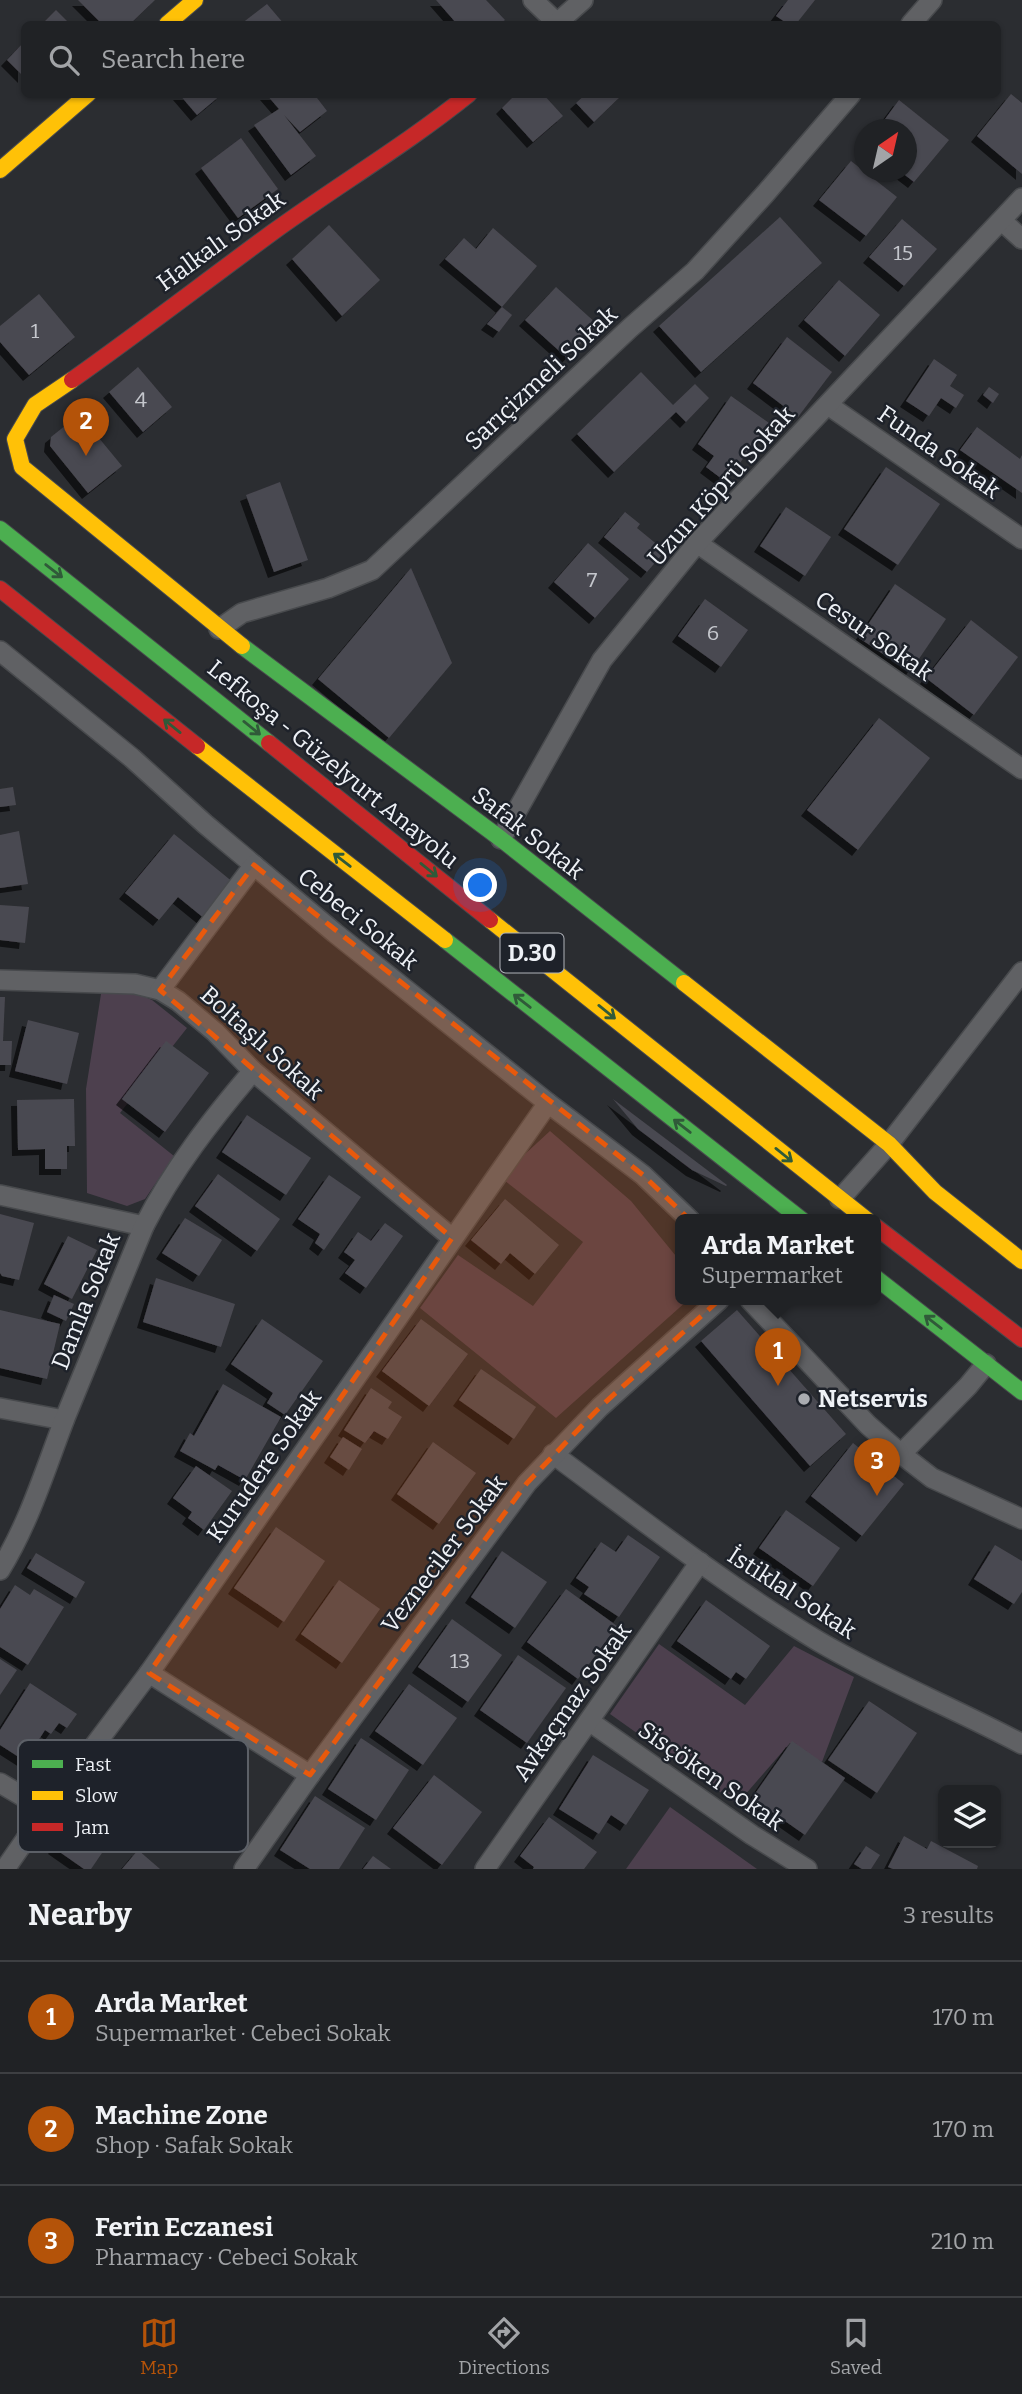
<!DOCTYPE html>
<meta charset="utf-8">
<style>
:root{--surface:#202225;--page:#2d2f32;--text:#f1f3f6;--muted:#a2a4a7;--line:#3d3f42;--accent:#b45309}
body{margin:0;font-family:Bitter,serif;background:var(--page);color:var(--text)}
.controls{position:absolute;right:21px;bottom:21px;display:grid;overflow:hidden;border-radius:10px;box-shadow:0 2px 5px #0004}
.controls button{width:63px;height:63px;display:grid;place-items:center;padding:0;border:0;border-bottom:2px solid var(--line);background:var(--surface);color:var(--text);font:35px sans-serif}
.compass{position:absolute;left:854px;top:119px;width:63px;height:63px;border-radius:50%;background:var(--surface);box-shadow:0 2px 5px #0004;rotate:34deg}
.you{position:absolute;left:481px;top:886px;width:24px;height:24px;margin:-18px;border:5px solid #fff;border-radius:50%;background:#1a73e8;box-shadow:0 0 0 10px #1a73e833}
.badge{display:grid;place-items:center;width:46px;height:46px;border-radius:50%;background:var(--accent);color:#fff;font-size:23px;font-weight:700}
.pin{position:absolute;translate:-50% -58px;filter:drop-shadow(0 2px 4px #0008)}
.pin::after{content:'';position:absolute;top:37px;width:24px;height:21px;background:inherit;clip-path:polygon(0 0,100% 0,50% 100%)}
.popup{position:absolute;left:675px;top:1214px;width:206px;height:91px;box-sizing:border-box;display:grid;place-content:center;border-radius:10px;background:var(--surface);filter:drop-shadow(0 2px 5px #0005);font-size:23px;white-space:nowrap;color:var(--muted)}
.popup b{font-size:26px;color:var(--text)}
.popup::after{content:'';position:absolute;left:50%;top:100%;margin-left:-14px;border:14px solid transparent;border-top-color:var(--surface)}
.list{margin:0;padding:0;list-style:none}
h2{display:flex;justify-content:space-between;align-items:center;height:91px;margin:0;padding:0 28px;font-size:30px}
h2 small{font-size:23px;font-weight:400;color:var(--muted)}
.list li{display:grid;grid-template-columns:46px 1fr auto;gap:21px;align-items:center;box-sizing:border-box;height:112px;padding:0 28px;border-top:2px solid var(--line)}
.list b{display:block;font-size:26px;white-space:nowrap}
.list p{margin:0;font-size:23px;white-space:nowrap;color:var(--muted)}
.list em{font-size:23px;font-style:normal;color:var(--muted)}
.icon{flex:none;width:38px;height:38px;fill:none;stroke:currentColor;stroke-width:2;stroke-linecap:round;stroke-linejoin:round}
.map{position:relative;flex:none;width:1022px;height:1869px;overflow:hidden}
.search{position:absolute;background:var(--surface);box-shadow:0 2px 5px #0004;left:21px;right:21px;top:21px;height:77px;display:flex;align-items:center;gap:18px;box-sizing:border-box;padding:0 24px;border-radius:10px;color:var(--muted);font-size:26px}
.sheet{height:427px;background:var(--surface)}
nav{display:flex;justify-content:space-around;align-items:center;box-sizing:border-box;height:98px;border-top:2px solid var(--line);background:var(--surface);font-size:19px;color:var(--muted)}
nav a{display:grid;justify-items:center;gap:4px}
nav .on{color:var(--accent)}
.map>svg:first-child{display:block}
.green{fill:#4d404e}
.building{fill:#4a4951;filter:url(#shadow)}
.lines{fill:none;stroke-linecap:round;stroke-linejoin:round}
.street-casing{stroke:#484a4d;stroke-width:22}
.fast-casing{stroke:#484a4d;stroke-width:18}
.slow-casing{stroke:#484a4d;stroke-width:18}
.jam-casing{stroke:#484a4d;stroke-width:18}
.street{stroke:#606164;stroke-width:19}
.fast{stroke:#4caf50;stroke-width:16}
.slow{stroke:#ffc107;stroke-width:16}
.jam{stroke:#c62828;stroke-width:16}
.oneway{stroke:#305a39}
.marked{fill:#e8590c;fill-opacity:0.2;stroke:#e8590c;stroke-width:5;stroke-dasharray:14 9;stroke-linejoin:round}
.poi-dot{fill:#aaacb1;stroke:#1e222a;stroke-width:2.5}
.labels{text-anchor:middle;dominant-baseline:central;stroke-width:5;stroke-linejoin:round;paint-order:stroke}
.number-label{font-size:21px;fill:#c5c7cd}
.shield{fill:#1e222a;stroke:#b0b3b9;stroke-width:2}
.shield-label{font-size:23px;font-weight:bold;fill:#eef1f6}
.street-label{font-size:24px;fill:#eef1f6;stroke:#1e222a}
.poi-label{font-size:24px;font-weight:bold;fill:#eef1f6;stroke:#1e222a;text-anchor:start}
.key{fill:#1e222a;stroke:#5c6067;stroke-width:2}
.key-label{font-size:19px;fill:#eef1f6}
</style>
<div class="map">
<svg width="1022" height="1869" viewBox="0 0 1022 1869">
<defs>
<filter id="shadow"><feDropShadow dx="-6" dy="6" stdDeviation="0" flood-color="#0009"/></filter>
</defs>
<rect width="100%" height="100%" fill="#2b2d31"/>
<g class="green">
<polygon points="101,994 138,994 152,1000 187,1028 120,1113 174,1156 145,1199 127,1206 87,1193 86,1089"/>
<polygon points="550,1131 631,1201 680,1261 680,1300 688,1300 556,1418 420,1308 458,1255 533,1306 583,1242 500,1177"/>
<polygon points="659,1644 745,1705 794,1646 854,1677 822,1762 790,1743 737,1804 610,1714"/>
<polygon points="670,1807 757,1869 626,1869"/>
</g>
<g class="building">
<polygon points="78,0 155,0 130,24 102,24"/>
<polygon points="436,0 486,0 505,20 500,24 457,24"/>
<polygon points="788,0 815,0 796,24 788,24 776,16"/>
<polygon points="267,4 284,24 241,24"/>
<polygon points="56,10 70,24 42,24"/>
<polygon points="24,42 24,77 7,60"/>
<polygon points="179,94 222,94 197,115"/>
<polygon points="266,94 314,94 327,111 300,132 284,115 316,156 291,175 254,125 279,109"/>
<polygon points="516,94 543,94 563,116 533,142 502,108"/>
<polygon points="586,94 623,94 594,122 576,103"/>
<polygon points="1011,94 1022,103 1022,174 977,136"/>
<polygon points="899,100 949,140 914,182 901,172 906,172 906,130 877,130"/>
<polygon points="241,138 278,189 238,218 201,168"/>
<polygon points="851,161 897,197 866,236 819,200"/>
<polygon points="780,217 822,263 701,372 659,326"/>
<polygon points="902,219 937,249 904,286 869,257"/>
<polygon points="329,225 380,280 342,316 292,259"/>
<polygon points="493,228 537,266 502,307 445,259 464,238 476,249"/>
<polygon points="839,280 880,315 845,356 804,320"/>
<polygon points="556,287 598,325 567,358 525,320"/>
<polygon points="39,294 75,337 29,375 0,342 0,326"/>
<polygon points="502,307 512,315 499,332 487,324"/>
<polygon points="787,337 832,372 798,417 753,383"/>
<polygon points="934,359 957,375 950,386 964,395 956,408 941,398 929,416 906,401"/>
<polygon points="138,367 172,407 143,432 109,392"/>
<polygon points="641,372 673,405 695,384 709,398 686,422 676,412 614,472 577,434"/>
<polygon points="989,387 999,394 993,403 983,395"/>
<polygon points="731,396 769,423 726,482 706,467 714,456 698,444"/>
<polygon points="91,405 106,423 94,432 122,466 88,493 50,446 51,437"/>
<polygon points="977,427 1020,459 1022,455 1022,493 960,450"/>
<polygon points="886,467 940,504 898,565 844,529"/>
<polygon points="280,482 308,560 274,572 246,495"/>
<polygon points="786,507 831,537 805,576 760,546"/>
<polygon points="625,512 640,524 637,528 665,551 647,572 604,537"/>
<polygon points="588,543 629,579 595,618 554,582"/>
<polygon points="411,568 452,663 389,738 318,679"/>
<polygon points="895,584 946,619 910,672 859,638"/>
<polygon points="705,599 748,630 721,667 678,636"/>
<polygon points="971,620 1018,657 974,715 926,678"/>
<polygon points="879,718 930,758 858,850 807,810"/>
<polygon points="13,787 16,805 0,807 0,789"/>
<polygon points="19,831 28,884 0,888 0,835"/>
<polygon points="174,834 234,883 205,919 178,897 159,920 125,893"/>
<polygon points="0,905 29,907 25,943 0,940"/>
<polygon points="0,997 5,997 3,1041 12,1041 11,1065 0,1065"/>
<polygon points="28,1020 79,1033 67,1084 15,1071"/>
<polygon points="166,1041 209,1073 165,1132 122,1099"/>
<polygon points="74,1099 75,1146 67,1146 67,1169 45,1169 45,1149 18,1150 17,1100"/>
<polygon points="613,1099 727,1185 726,1186 692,1170 638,1129"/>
<polygon points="247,1115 311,1158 286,1195 222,1152"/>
<polygon points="218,1174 280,1219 257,1251 195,1206"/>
<polygon points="329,1175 361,1197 324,1250 315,1243 320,1234 298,1219"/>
<polygon points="505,1199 559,1245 535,1274 510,1253 501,1264 471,1240"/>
<polygon points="0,1214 34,1223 19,1280 2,1276 0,1273"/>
<polygon points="185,1218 222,1240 199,1276 162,1253"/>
<polygon points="385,1223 403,1236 366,1288 345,1273 355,1260 344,1252 358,1232 371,1241"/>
<polygon points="68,1236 97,1250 72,1299 44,1284"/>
<polygon points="156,1278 235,1304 221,1347 143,1322"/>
<polygon points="54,1295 74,1304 66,1321 47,1312"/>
<polygon points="0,1310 60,1324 47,1379 0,1368"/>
<polygon points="737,1310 846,1434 810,1466 701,1341"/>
<polygon points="262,1319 323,1361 285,1415 267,1403 273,1393 231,1364"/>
<polygon points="421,1319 468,1354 429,1406 382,1371"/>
<polygon points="481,1369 536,1407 514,1439 459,1400"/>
<polygon points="223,1384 281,1417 245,1480 218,1465 215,1470 180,1451 190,1433 194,1436"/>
<polygon points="371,1388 392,1402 388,1408 402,1417 388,1439 374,1431 365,1443 344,1430"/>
<polygon points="343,1437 362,1449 349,1470 330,1457"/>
<polygon points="433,1442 476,1473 439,1524 397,1494"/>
<polygon points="853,1443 904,1484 862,1536 811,1496"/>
<polygon points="196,1466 232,1491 204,1530 188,1518 192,1512 173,1498"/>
<polygon points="786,1510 840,1548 813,1586 759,1548"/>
<polygon points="276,1527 325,1561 284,1622 234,1588"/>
<polygon points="628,1535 660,1557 619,1617 584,1594 589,1587 576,1578 601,1542 616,1552"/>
<polygon points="995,1545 1022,1561 1022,1592 1014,1604 974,1579"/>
<polygon points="502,1551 547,1582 515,1628 471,1597"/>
<polygon points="36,1553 85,1582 76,1598 27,1568"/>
<polygon points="339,1580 380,1609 342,1663 301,1634"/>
<polygon points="15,1585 30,1595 34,1589 64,1607 28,1665 0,1647 0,1609"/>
<polygon points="566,1589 617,1626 578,1679 527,1642"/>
<polygon points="706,1600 770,1646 746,1679 736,1672 731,1679 677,1641"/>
<polygon points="452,1619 502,1655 468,1702 418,1667"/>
<polygon points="518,1655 566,1688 527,1743 480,1710"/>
<polygon points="0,1659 17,1670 0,1695"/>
<polygon points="30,1683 77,1714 67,1728 59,1723 51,1734 45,1730 25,1761 0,1745 0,1730"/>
<polygon points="409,1684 457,1718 423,1765 375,1731"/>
<polygon points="869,1701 917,1733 877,1793 828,1760"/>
<polygon points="361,1738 409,1770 376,1820 328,1789"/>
<polygon points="792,1741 845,1778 805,1835 752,1798"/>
<polygon points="593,1755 649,1790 626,1825 611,1815 599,1834 559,1809"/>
<polygon points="220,1767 248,1787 233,1808 205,1788"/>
<polygon points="434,1775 482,1812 442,1865 393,1828"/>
<polygon points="315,1796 365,1828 339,1869 310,1869 280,1850"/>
<polygon points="549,1817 597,1852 584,1869 533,1869 534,1867 520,1856"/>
<polygon points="70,1826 104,1850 91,1869 84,1869 54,1848"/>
<polygon points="904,1836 927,1849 931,1841 978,1866 977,1869 893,1869 888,1867"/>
<polygon points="866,1846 880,1855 871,1869 862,1869 854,1864"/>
<polygon points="138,1850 160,1869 122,1869"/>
<polygon points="373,1856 391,1869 363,1869"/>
</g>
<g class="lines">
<defs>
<g id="street">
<polyline points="533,0 557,23"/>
<polyline points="556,24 583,0"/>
<polyline points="911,24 932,0"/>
<polyline points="1002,221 1022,239"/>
<polyline points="828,405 1022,539"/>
<polyline points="697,543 1022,769"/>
<polyline points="219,629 242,613 328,588 372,570 630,328 695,271 765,194 851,94"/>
<polyline points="0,651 132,758 205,824 335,933 548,1103 643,1175 690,1220"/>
<polyline points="501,839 602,660 697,543 1022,198"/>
<polyline points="0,980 135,984 160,990 178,1001 215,1032 253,1071 452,1238"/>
<polyline points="160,990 254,865"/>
<polyline points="0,1195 144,1226"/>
<polyline points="840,1199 889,1144 1022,972"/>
<polyline points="750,1300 868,1425 901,1454 932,1478 1022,1519"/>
<polyline points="0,1408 64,1420"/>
<path d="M553 1454C640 1518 725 1585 818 1641 884 1680 954 1708 1022 1744"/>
<polyline points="901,1454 968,1386 986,1364"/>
<path d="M0 1570C29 1523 45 1470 65 1418 91 1354 118 1290 144 1226 173 1169 212 1119 253 1071"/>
<polyline points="149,1673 310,1775"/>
<polyline points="589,1721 752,1835 807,1869"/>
<polyline points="0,1783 46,1810"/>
<polyline points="5,1869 46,1810 149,1673 548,1103"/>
<polyline points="244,1869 310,1775 527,1483 600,1407 719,1300"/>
<polyline points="485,1869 700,1562"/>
</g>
<g id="fast">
<polyline points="0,529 269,743"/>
<polyline points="242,646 501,839 684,983"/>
<polyline points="445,940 802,1220"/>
<polyline points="876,1278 1022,1392"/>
</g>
<g id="slow">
<polyline points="167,24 195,0"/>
<polyline points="0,170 88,94"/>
<polyline points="72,380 35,405 15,439 22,467 242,646"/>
<polyline points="197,746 445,940"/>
<polyline points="490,920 867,1220"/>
<polyline points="684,983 889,1144 935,1192 1022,1261"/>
</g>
<g id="jam">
<path d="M72 380C140 332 206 281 273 232 338 185 407 144 469 94"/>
<polyline points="0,589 197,746"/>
<polyline points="269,743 490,920"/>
<polyline points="876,1227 1022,1339"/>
</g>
</defs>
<use href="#street" class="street-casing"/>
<use href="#fast" class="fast-casing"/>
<use href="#slow" class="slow-casing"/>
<use href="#jam" class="jam-casing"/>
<use href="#street" class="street"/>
<use href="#fast" class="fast"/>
<use href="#slow" class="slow"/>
<use href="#jam" class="jam"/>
</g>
<defs><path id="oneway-shaft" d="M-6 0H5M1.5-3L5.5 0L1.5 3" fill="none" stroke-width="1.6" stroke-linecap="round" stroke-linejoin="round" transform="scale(1.75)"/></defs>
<g class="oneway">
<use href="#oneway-shaft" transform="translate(54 571) rotate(38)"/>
<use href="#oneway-shaft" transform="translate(172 726) rotate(-141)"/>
<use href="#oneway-shaft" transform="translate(252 728) rotate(39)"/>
<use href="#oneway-shaft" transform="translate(342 860) rotate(-142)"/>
<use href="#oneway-shaft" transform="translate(429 870) rotate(39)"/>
<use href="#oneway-shaft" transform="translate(522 1001) rotate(-142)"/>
<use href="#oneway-shaft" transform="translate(607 1012) rotate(39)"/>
<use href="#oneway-shaft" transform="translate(682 1126) rotate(-142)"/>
<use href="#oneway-shaft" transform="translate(784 1155) rotate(39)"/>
<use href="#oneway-shaft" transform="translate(933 1322) rotate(-142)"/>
</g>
<path class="marked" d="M254 865 643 1175 692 1222 737 1284 600 1407 527 1483 310 1775 149 1673 452 1238 160 990Z"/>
<circle class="poi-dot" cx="804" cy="1399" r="7"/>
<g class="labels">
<g class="number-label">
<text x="903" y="253">15</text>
<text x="35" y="331">1</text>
<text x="141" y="400">4</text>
<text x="592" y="580">7</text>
<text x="713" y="633">6</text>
<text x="460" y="1661">13</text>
</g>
<rect class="shield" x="500.5" y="933.5" width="63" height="39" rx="5"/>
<g class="shield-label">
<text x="532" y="953">D.30</text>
</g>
<g class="street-label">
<text transform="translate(221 241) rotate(-36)">Halkalı Sokak</text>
<text transform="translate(541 378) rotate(-43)">Sarıçizmeli Sokak</text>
<text transform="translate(939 452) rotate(35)">Funda Sokak</text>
<text transform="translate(721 486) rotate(-48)">Uzun Köprü Sokak</text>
<text transform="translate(874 636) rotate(35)">Cesur Sokak</text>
<text transform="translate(333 764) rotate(39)">Lefkoşa - Güzelyurt Anayolu</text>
<text transform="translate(528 833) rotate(38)">Safak Sokak</text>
<text transform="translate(358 919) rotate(39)">Cebeci Sokak</text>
<text transform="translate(262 1043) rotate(42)">Boltaşlı Sokak</text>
<text transform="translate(86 1301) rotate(-68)">Damla Sokak</text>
<text transform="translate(264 1466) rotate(-55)">Kurudere Sokak</text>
<text transform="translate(444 1554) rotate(-53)">Vezneciler Sokak</text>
<text transform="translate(792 1593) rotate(33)">İstiklal Sokak</text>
<text transform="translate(572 1702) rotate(-55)">Avkaçmaz Sokak</text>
<text transform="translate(711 1776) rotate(35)">Sisçöken Sokak</text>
</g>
<g class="poi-label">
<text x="818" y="1399">Netservis</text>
</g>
</g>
<rect x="18" y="1740" width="230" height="112" rx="10" class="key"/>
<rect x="32" y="1760" width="31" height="8" fill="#4caf50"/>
<rect x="32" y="1791" width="31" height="9" fill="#ffc107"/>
<rect x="32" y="1823" width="31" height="8" fill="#c62828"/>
<g class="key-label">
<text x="75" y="1771">Fast</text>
<text x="75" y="1802">Slow</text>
<text x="75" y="1834">Jam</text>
</g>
</svg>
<div class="controls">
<button><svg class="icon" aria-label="layers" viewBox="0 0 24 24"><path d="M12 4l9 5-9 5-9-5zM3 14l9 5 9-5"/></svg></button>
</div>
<svg class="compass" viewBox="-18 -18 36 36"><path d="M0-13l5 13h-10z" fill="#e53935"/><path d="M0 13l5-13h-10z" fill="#a2a4a7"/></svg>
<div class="you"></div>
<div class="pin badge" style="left:778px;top:1386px">1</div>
<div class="popup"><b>Arda Market</b>Supermarket</div>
<div class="pin badge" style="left:86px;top:456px">2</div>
<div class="pin badge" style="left:877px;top:1496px">3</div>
<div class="search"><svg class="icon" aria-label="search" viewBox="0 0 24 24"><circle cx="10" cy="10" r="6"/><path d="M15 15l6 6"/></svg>Search here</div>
</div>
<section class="sheet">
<h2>Nearby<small>3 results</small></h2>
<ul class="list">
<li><span class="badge">1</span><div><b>Arda Market</b><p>Supermarket · Cebeci Sokak</p></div><em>170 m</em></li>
<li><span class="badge">2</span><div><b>Machine Zone</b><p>Shop · Safak Sokak</p></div><em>170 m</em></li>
<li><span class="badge">3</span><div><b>Ferin Eczanesi</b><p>Pharmacy · Cebeci Sokak</p></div><em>210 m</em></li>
</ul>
</section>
<nav>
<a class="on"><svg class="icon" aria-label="map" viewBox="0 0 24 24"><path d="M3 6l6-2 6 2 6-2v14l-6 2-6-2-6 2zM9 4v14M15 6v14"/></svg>Map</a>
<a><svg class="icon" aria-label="directions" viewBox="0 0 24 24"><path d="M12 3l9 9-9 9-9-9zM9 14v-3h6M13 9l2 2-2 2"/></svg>Directions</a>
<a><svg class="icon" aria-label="saved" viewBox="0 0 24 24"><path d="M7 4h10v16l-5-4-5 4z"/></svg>Saved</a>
</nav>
